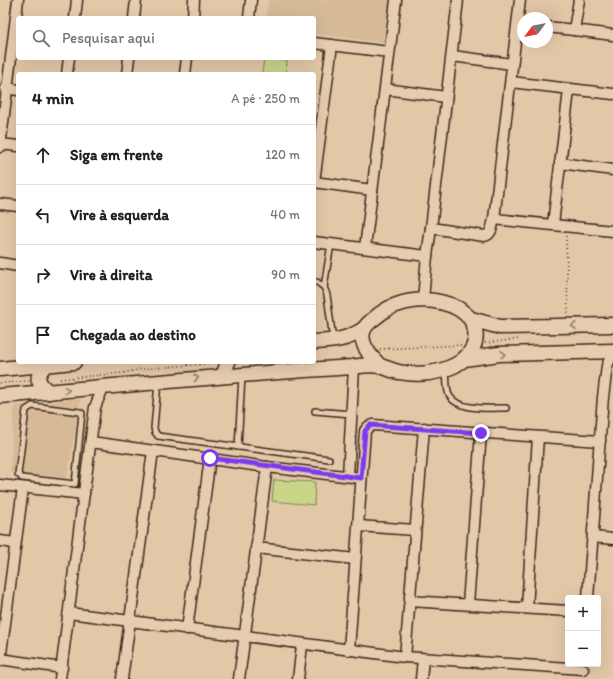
<!DOCTYPE html>
<html lang="pt">
<meta charset="utf-8">
<style>
:root{--surface:#fff;--page:#f2f2f2;--text:#202124;--muted:#757577;--line:#e0e0e0}
body{margin:0;font-family:Itim,sans-serif;background:var(--page);color:var(--text)}
.controls{position:absolute;right:12px;bottom:12px;display:grid;overflow:hidden;border-radius:4px;box-shadow:0 4px 16px #0002}
.controls button{width:36px;height:36px;display:grid;place-items:center;padding:0;border:0;border-bottom:1px solid var(--line);background:var(--surface);color:var(--text);font:20px sans-serif}
.compass{position:absolute;left:517px;top:12px;width:36px;height:36px;border-radius:50%;background:var(--surface);box-shadow:0 4px 16px #0002;rotate:238deg}
.stop{position:absolute;width:12px;height:12px;margin:-9px;border:3px solid #7c3aed;border-radius:50%;background:#fff}
.stop.end{background:#7c3aed;border-color:#fff;box-shadow:0 1px 4px #0008}
.list{margin:0;padding:0;list-style:none}
h2{display:flex;justify-content:space-between;align-items:center;height:52px;margin:0;padding:0 16px;font-size:17px}
h2 small{font-size:13px;font-weight:400;color:var(--muted)}
.list li{display:grid;grid-template-columns:26px 1fr auto;gap:12px;align-items:center;box-sizing:border-box;height:60px;padding:0 16px;border-top:1px solid var(--line)}
.list b{display:block;font-size:15px;white-space:nowrap}
.list em{font-size:13px;font-style:normal;color:var(--muted)}
.icon{flex:none;width:22px;height:22px;fill:none;stroke:currentColor;stroke-width:2;stroke-linecap:round;stroke-linejoin:round}
.map{position:relative;flex:none;width:613px;height:679px;overflow:hidden}
.search{position:absolute;background:var(--surface);box-shadow:0 4px 16px #0002;left:16px;top:16px;width:300px;height:44px;display:flex;align-items:center;gap:10px;box-sizing:border-box;padding:0 14px;border-radius:4px;color:var(--muted);font-size:15px}
.panel{position:absolute;background:var(--surface);box-shadow:0 4px 16px #0002;left:16px;top:72px;width:300px;height:292px;border-radius:4px}
.map>svg:first-child{display:block}
.built{fill:#d6ba98}
.green{fill:#c9d68a;stroke:#828054}
.lines{fill:none;stroke-linecap:round;stroke-linejoin:round}
.lane-casing{stroke:#3b2a1e;stroke-width:8}
.street-casing{stroke:#3b2a1e;stroke-width:13}
.secondary-casing{stroke:#3b2a1e;stroke-width:17}
.path{stroke:#3b2a1e;stroke-width:1.5;stroke-dasharray:1 3;stroke-linecap:butt}
.lane{stroke:#e7cdaf;stroke-width:5}
.street{stroke:#e7cdaf;stroke-width:10}
.secondary{stroke:#e7cdaf;stroke-width:14}
.oneway{stroke:#917c66}
.route{stroke:#7c3aed;stroke-width:5}
</style>
<div class="map">
<svg width="613" height="679" viewBox="0 0 613 679">
<rect width="100%" height="100%" fill="#e3c8a7"/>
<filter id="ink" filterUnits="userSpaceOnUse"><feTurbulence type="fractalNoise" baseFrequency=".025" numOctaves="2"/><feDisplacementMap in="SourceGraphic" scale="8" xChannelSelector="R" yChannelSelector="G"/><feConvolveMatrix kernelMatrix="1 2 1 2 8 2 1 2 1" color-interpolation-filters="sRGB"/></filter>
<g filter="url(#ink)">
<g class="built">
<polygon points="268,0 390,0 385,43 314,34 314,18 266,18"/>
<polygon points="81,398 67,479 10,472 14,406"/>
</g>
<g class="green">
<polygon points="264,58 287,61 286,74 262,74"/>
<polygon points="274,480 315,482 314,505 272,501"/>
</g>
<g class="lines">
<defs>
<g id="lane">
<polyline points="331,244 324,287 327,295 333,340"/>
<polyline points="314,282 317,282 324,287"/>
<path d="M446 370C447 378 446 388 449 395 457 411 491 408 506 408"/>
<polyline points="158,383 154,428 155,432 158,436 329,459"/>
<polygon points="32,406 80,412 82,413 75,484 22,478 18,474 26,410"/>
<polyline points="315,411 351,414"/>
<polyline points="238,447 242,376"/>
</g>
<g id="street">
<polyline points="75,18 77,0"/>
<polyline points="134,18 136,0"/>
<polyline points="193,18 194,0"/>
<polyline points="249,18 251,0"/>
<polyline points="547,27 574,30 613,35"/>
<polyline points="574,30 579,0"/>
<polyline points="314,43 389,52"/>
<polyline points="452,56 512,64"/>
<polyline points="67,74 69,58"/>
<polyline points="127,74 129,58"/>
<polyline points="185,74 187,58"/>
<polyline points="511,82 613,94"/>
<polyline points="6,88 18,90"/>
<polyline points="385,89 446,97"/>
<polyline points="0,144 18,146"/>
<polyline points="0,147 18,0"/>
<polyline points="560,163 613,170"/>
<polyline points="314,182 332,45"/>
<polyline points="314,182 372,190"/>
<polyline points="0,204 18,206"/>
<polyline points="494,219 613,231"/>
<polyline points="553,224 569,90"/>
<path d="M431 228 484 236C492 235 492 226 494 219L520 0"/>
<polyline points="314,242 427,256"/>
<polyline points="365,248 396,0"/>
<polyline points="0,263 18,266"/>
<polyline points="423,299 427,256 431,228 458,0"/>
<polyline points="91,442 267,467 361,478"/>
<polyline points="348,476 354,367"/>
<polyline points="0,485 84,494"/>
<polyline points="358,526 415,530"/>
<polyline points="593,537 613,539"/>
<polyline points="0,541 15,543"/>
<polyline points="256,548 355,559"/>
<polyline points="588,598 603,397 607,366 613,352"/>
<polyline points="410,601 568,611"/>
<polyline points="468,604 481,433"/>
<polyline points="527,608 538,437"/>
<polyline points="69,613 405,657 583,669"/>
<polyline points="187,629 210,458"/>
<polyline points="349,650 365,431 368,427 373,425 600,441"/>
<polyline points="405,657 424,428"/>
<polyline points="0,659 62,668"/>
<polyline points="0,661 23,488"/>
<polyline points="60,679 95,407 103,388"/>
<polyline points="122,679 153,451"/>
<polyline points="239,679 267,467"/>
<polyline points="298,679 302,645"/>
<polyline points="421,679 423,659"/>
</g>
<g id="secondary">
<polyline points="471,319 500,327 613,325"/>
<path d="M314 342C334 341 347 340 364 329"/>
<polyline points="464,359 499,354 613,351"/>
<path d="M46 364C35 377 36 382 49 392"/>
<polyline points="0,369 74,362"/>
<polyline points="223,376 228,362"/>
<path d="M0 396C117 386 234 374 352 367 360 366 371 364 379 366 386 367 392 371 399 372 414 375 431 374 446 369 467 362 484 343 471 320 469 316 463 312 459 309 433 295 398 298 376 317 372 320 366 325 364 329 358 342 371 357 379 365"/>
</g>
</defs>
<use href="#lane" class="lane-casing"/>
<use href="#street" class="street-casing"/>
<use href="#secondary" class="secondary-casing"/>
<g class="path">
<polyline points="566,236 568,314"/>
<polyline points="485,343 519,339"/>
<polyline points="380,349 462,345"/>
<polyline points="60,379 123,373 142,369 215,363"/>
<polyline points="0,383 29,381"/>
</g>
<use href="#lane" class="lane"/>
<use href="#street" class="street"/>
<use href="#secondary" class="secondary"/>
</g>
<defs><path id="oneway-chevron" d="M-2-3.5L2.5 0L-2 3.5" fill="none" stroke-width="1.6" stroke-linecap="round" stroke-linejoin="round"/></defs>
<g class="oneway">
<use href="#oneway-chevron" transform="translate(574 326) rotate(178)"/>
<use href="#oneway-chevron" transform="translate(503 354) rotate(-2)"/>
<use href="#oneway-chevron" transform="translate(196 378) rotate(-5)"/>
<use href="#oneway-chevron" transform="translate(67 390) rotate(-6)"/>
</g>
</g>
<g class="lines" filter="url(#ink)">
<polyline class="route" points="210,458 361,478 365,431 370,425 481,433"/>
</g>
</svg>
<div class="controls">
<button>+</button>
<button>−</button>
</div>
<svg class="compass" viewBox="-18 -18 36 36"><path d="M0-13l5 13h-10z" fill="#e53935"/><path d="M0 13l5-13h-10z" fill="#757577"/></svg>
<div class="stop" style="left:210px;top:458px"></div>
<div class="stop end" style="left:481px;top:433px"></div>
<div class="search"><svg class="icon" aria-label="search" viewBox="0 0 24 24"><circle cx="10" cy="10" r="6"/><path d="M15 15l6 6"/></svg>Pesquisar aqui</div>
<section class="panel">
<h2>4 min<small>A pé · 250 m</small></h2>
<ul class="list">
<li><svg class="icon" aria-label="ahead" viewBox="0 0 24 24"><path d="M12 20V5M6 11l6-6 6 6"/></svg><div><b>Siga em frente</b></div><em>120 m</em></li>
<li><svg class="icon" aria-label="left" viewBox="0 0 24 24"><path d="M17 20v-9H6M10 6l-5 5 5 5"/></svg><div><b>Vire à esquerda</b></div><em>40 m</em></li>
<li><svg class="icon" aria-label="right" viewBox="0 0 24 24"><path d="M7 20v-9h11M14 6l5 5-5 5"/></svg><div><b>Vire à direita</b></div><em>90 m</em></li>
<li><svg class="icon" aria-label="arrive" viewBox="0 0 24 24"><path d="M6 21V4h12l-3 4 3 4H6"/></svg><div><b>Chegada ao destino</b></div></li>
</ul>
</section>
</div>
